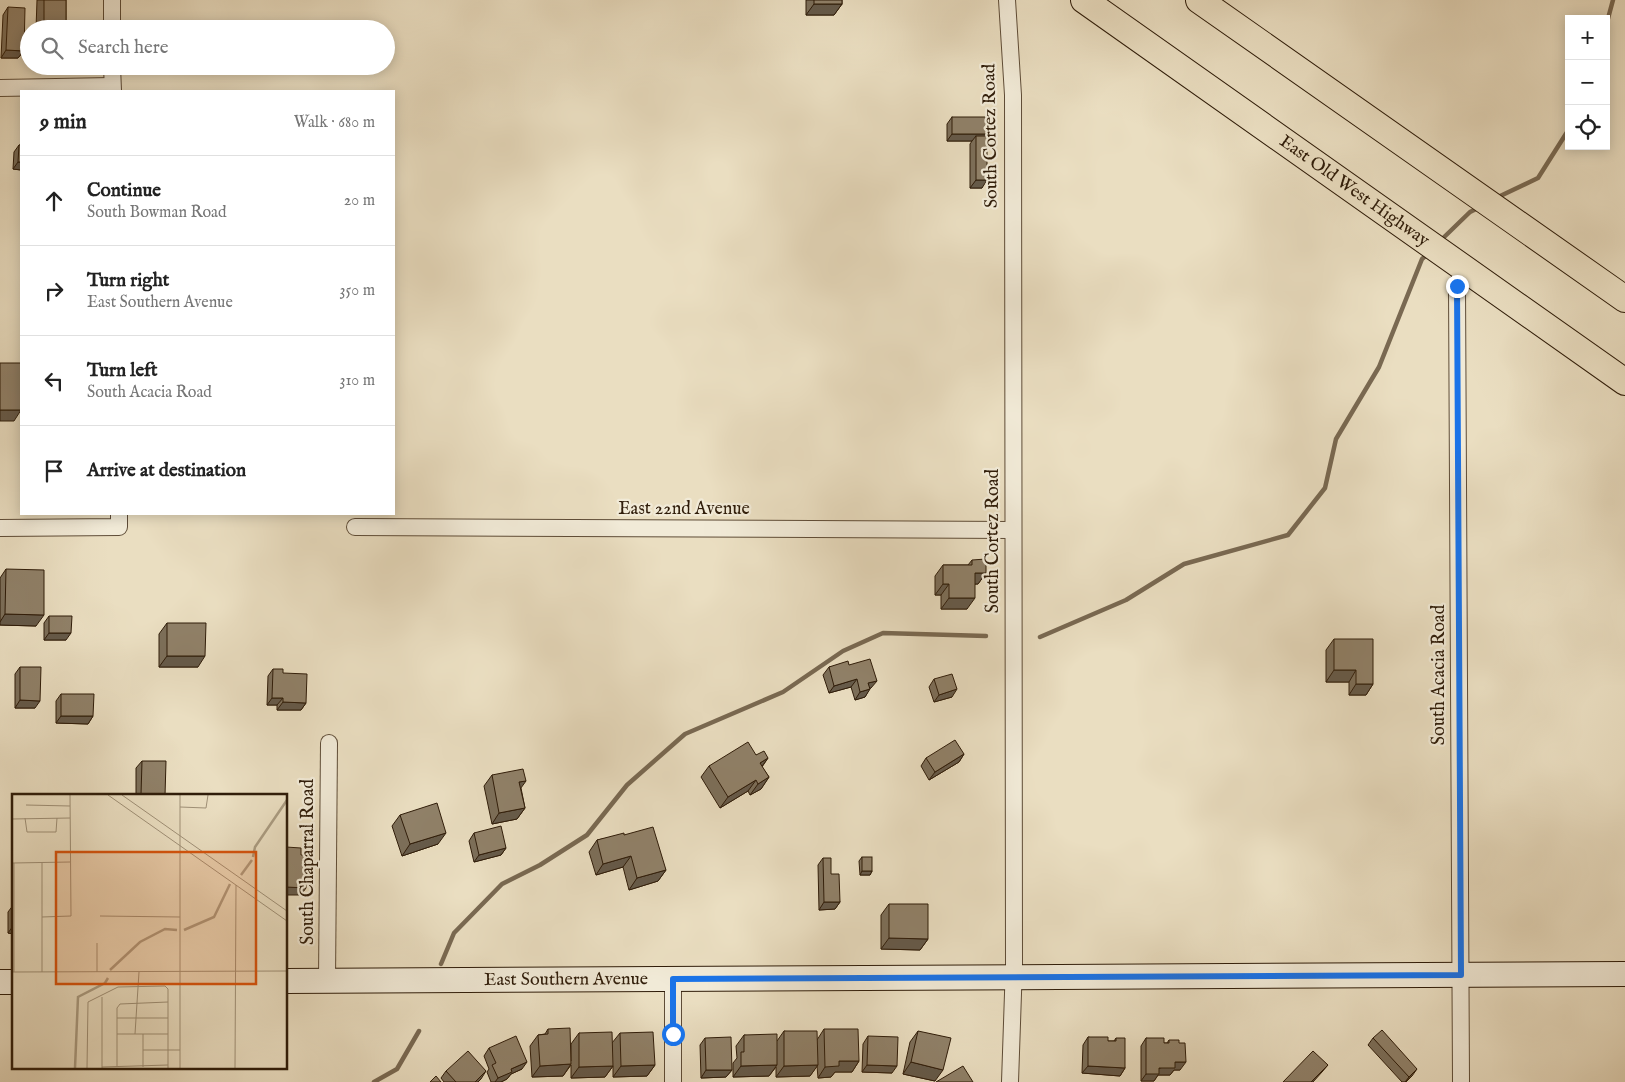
<!DOCTYPE html>
<meta charset="utf-8">
<style>
:root{--surface:#fff;--page:#f6f6f6;--text:#222;--muted:#767676;--line:#e0e0e0}
body{margin:0;font-family:"IM FELL English",serif;background:var(--page);color:var(--text)}
.controls{position:absolute;right:15px;top:15px;display:grid;overflow:hidden;border-radius:0px;box-shadow:0 2px 12px #0003}
.controls button{width:45px;height:45px;display:grid;place-items:center;padding:0;border:0;border-bottom:1px solid var(--line);background:var(--surface);color:var(--text);font:25px sans-serif}
.stop{position:absolute;width:15px;height:15px;margin:-11px;border:4px solid #1a73e8;border-radius:50%;background:#fff}
.stop.end{background:#1a73e8;border-color:#fff;box-shadow:0 1px 5px #0008}
.list{margin:0;padding:0;list-style:none}
h2{display:flex;justify-content:space-between;align-items:center;height:65px;margin:0;padding:0 20px;font-size:21px}
h2 small{font-size:16px;font-weight:400;color:var(--muted)}
.list li{display:grid;grid-template-columns:32px 1fr auto;gap:15px;align-items:center;box-sizing:border-box;height:90px;padding:0 20px;border-top:1px solid var(--line)}
.list b{display:block;font-size:19px;white-space:nowrap}
.list p{margin:0;font-size:16px;white-space:nowrap;color:var(--muted)}
.list em{font-size:16px;font-style:normal;color:var(--muted)}
.icon{flex:none;width:28px;height:28px;fill:none;stroke:currentColor;stroke-width:2;stroke-linecap:round;stroke-linejoin:round}
.map{position:relative;flex:none;width:1625px;height:1082px;overflow:hidden}
.search{position:absolute;background:var(--surface);box-shadow:0 2px 12px #0003;left:20px;top:20px;width:375px;height:55px;display:flex;align-items:center;gap:12px;box-sizing:border-box;padding:0 18px;border-radius:28px;color:var(--muted);font-size:19px}
.panel{position:absolute;background:var(--surface);box-shadow:0 2px 12px #0003;left:20px;top:90px;width:375px;height:425px;border-radius:0px}
.map>svg:first-child{display:block}
.lines{fill:none;stroke-linecap:round;stroke-linejoin:round}
.stream{stroke:#796952;stroke-width:4.5}
.street-casing{stroke:#5e4c37;stroke-width:18}
.secondary-casing{stroke:#2f1c09;stroke-width:26}
.primary-casing{stroke:#2f1c09;stroke-width:28}
.street{stroke:#f1ead7;stroke-width:16}
.secondary{stroke:#f1ead7;stroke-width:24}
.primary{stroke:#eadec1;stroke-width:26}
.wall{fill:#7c6f5a;stroke:#2f1c09}
.shaded-wall{fill:#655a4a;stroke:#2f1c09}
.building{fill:#908169;stroke:#2f1c09}
.route{stroke:#1a73e8;stroke-width:6}
.labels{text-anchor:middle;dominant-baseline:central;stroke-width:4.5;stroke-linejoin:round;paint-order:stroke}
.street-label{font-size:18px;fill:#2f1c09;stroke:#f1ead7}
.inset-river{fill:none;stroke:#aa9c82;stroke-width:2.5}
.inset-road{fill:none;stroke:#9f9077;stroke-width:1}
.view{fill:#d6530c;fill-opacity:0.15;stroke:#d6530c;stroke-width:2.5}
.inset-edge{fill:none;stroke:#2f1c09;stroke-width:2.5}
</style>
<div class="map">
<svg width="1625" height="1082" viewBox="0 0 1625 1082">
<rect width="100%" height="100%" fill="#eadec1"/>
<filter id="stains"><feTurbulence type="fractalNoise" baseFrequency=".004" numOctaves="4"/><feColorMatrix values="0 0 0 0 .2 0 0 0 0 .09 0 0 0 0 .02 0 0 0 .5 -.17"/></filter>
<radialGradient id="worn" r=".72"><stop offset=".6" stop-color="#630" stop-opacity="0"/><stop offset="1" stop-color="#630" stop-opacity=".3"/></radialGradient>
<g class="lines">
<g class="stream">
<polyline points="1606,26 1613,0"/>
<polyline points="1496,198 1538,178 1569,129"/>
<polyline points="1439,242 1470,212 1478,208"/>
<polyline points="1040,637 1126,600 1184,564 1288,535 1325,488 1336,439 1379,367 1422,259 1429,253"/>
<polyline points="441,964 454,933 502,884 540,865 587,835 627,785 685,734 783,692 843,651 883,633 986,636"/>
<polyline points="374,1082 397,1069 419,1031"/>
</g>
<defs>
<g id="street">
<polyline points="112,0 112,29"/>
<polyline points="1007,0 1013,95 1014,964 1010,1082"/>
<polyline points="112,66 113,91"/>
<polyline points="0,88 112,86"/>
<polyline points="355,527 1012,530"/>
<polyline points="0,528 119,527 119,514"/>
<polyline points="673,979 673,1082"/>
<polyline points="327,980 329,743"/>
<polyline points="1461,1082 1457,286 1464,269"/>
</g>
<g id="secondary">
<path id="s1" d="M286 981 1625 974"/>
<polyline points="0,982 14,982"/>
</g>
<g id="primary">
<path id="s2" d="M1084 0 1625 382"/>
<polyline points="1199,0 1625,299"/>
</g>
</defs>
<use href="#street" class="street-casing"/>
<use href="#secondary" class="secondary-casing"/>
<use href="#primary" class="primary-casing"/>
<use href="#street" class="street"/>
<use href="#secondary" class="secondary"/>
<use href="#primary" class="primary"/>
</g>
<g class="wall">
<polygon points="37,0 66,0 66,29 36,29"/>
<polygon points="806,0 842,0 842,4 834,15 806,15"/>
<polygon points="8,7 24,51 18,58 1,58 3,15"/>
<polygon points="952,117 987,134 985,136 982,188 970,188 970,144 972,141 947,141 947,124"/>
<polygon points="19,145 21,145 21,170 13,169 14,152"/>
<polygon points="972,560 986,573 978,584 975,584 967,609 941,609 941,595 935,595 935,576 943,565 968,565"/>
<polygon points="6,569 36,626 0,625 0,578"/>
<polygon points="49,616 66,640 44,640 44,623"/>
<polygon points="167,623 198,667 159,667 159,634"/>
<polygon points="1334,639 1373,684 1366,695 1349,695 1349,682 1326,682 1326,650"/>
<polygon points="849,665 871,688 870,688 865,697 855,700 851,687 829,693 823,675 829,667"/>
<polygon points="20,667 35,708 15,708 15,674"/>
<polygon points="273,669 306,703 301,710 277,710 277,705 267,705 268,676"/>
<polygon points="934,679 952,697 934,702 929,687"/>
<polygon points="61,694 93,716 88,724 56,723 56,701"/>
<polygon points="964,754 959,762 929,780 921,766 926,758"/>
<polygon points="756,755 768,758 762,767 769,777 761,789 750,795 748,791 720,808 701,777 709,766"/>
<polygon points="142,761 165,796 136,796 136,768"/>
<polygon points="492,775 521,788 525,808 517,819 492,824 484,786"/>
<polygon points="400,815 438,844 402,856 392,826"/>
<polygon points="474,833 506,848 501,855 474,862 469,841"/>
<polygon points="624,835 666,870 658,881 629,890 623,867 596,875 589,852 597,840"/>
<polygon points="862,857 872,871 870,875 860,875 859,861"/>
<polygon points="823,858 840,902 835,909 819,910 818,865"/>
<polygon points="14,904 14,934 8,933 8,912"/>
<polygon points="889,904 928,939 920,950 881,949 881,915"/>
<polygon points="548,1029 571,1061 571,1044 579,1033 612,1043 620,1033 655,1065 647,1076 613,1077 613,1066 605,1077 571,1078 571,1065 563,1076 532,1077 530,1046 538,1035 545,1034"/>
<polygon points="824,1029 859,1061 852,1072 835,1072 831,1077 818,1078 817,1066 810,1076 776,1077 776,1067 769,1076 733,1077 733,1063 737,1058 736,1046 744,1035 777,1041 784,1031 817,1040"/>
<polygon points="918,1031 935,1081 903,1074 910,1042"/>
<polygon points="868,1036 892,1073 862,1072 863,1044"/>
<polygon points="1088,1037 1108,1041 1114,1041 1116,1038 1125,1068 1120,1076 1082,1073 1083,1045"/>
<polygon points="705,1038 732,1070 726,1077 701,1078 700,1045"/>
<polygon points="1146,1038 1164,1043 1167,1043 1169,1040 1180,1070 1174,1070 1170,1075 1158,1075 1154,1081 1141,1081 1141,1046"/>
<polygon points="1373,1038 1412,1076 1406,1082 1402,1082 1368,1045"/>
<polygon points="489,1048 522,1069 511,1074 507,1079 501,1082 491,1082 487,1072 489,1069 484,1056"/>
<polygon points="446,1071 481,1079 478,1082 444,1082 441,1078"/>
</g>
<g class="shaded-wall">
<polygon points="814,4 842,4 834,15 806,15"/>
<polygon points="6,50 24,51 18,58 1,58"/>
<polygon points="952,134 987,134 982,141 976,136 972,141 947,141"/>
<polygon points="18,162 21,162 21,170 13,169"/>
<polygon points="976,180 987,180 982,188 970,188"/>
<polygon points="0,410 21,410 14,421 0,421"/>
<polygon points="975,573 986,573 978,584 967,584"/>
<polygon points="943,584 949,584 941,595 935,595"/>
<polygon points="949,598 975,598 967,609 941,609"/>
<polygon points="5,614 44,615 36,626 0,625 0,622"/>
<polygon points="49,633 71,633 66,640 44,640"/>
<polygon points="167,656 205,656 198,667 159,667"/>
<polygon points="1334,670 1356,670 1349,682 1326,682"/>
<polygon points="857,679 851,687 829,693 834,686"/>
<polygon points="877,681 871,688 863,691 868,683"/>
<polygon points="1356,684 1373,684 1366,695 1349,695"/>
<polygon points="870,689 865,697 855,700 860,692"/>
<polygon points="957,689 952,697 934,702 939,695"/>
<polygon points="272,698 283,698 277,705 267,705"/>
<polygon points="20,700 40,701 35,708 15,708"/>
<polygon points="283,702 306,703 301,710 277,710"/>
<polygon points="61,716 93,716 88,724 56,723"/>
<polygon points="964,754 959,762 929,780 935,772"/>
<polygon points="768,758 760,769 760,763"/>
<polygon points="769,777 761,789 750,795 758,784"/>
<polygon points="756,780 748,791 720,808 728,797"/>
<polygon points="526,781 518,792 519,782"/>
<polygon points="525,808 517,819 492,824 499,813"/>
<polygon points="446,833 438,844 402,856 410,844"/>
<polygon points="506,848 501,855 474,862 479,855"/>
<polygon points="631,856 623,867 596,875 603,864"/>
<polygon points="666,870 658,881 629,890 637,878"/>
<polygon points="862,871 872,871 870,875 860,875"/>
<polygon points="286,887 306,888 301,895 286,895"/>
<polygon points="824,902 840,902 835,909 819,910"/>
<polygon points="13,926 14,926 14,934 8,933"/>
<polygon points="889,938 928,939 920,950 881,949"/>
<polygon points="839,1061 859,1061 852,1072 835,1072 831,1077 818,1078 825,1067"/>
<polygon points="527,1062 522,1069 511,1074 507,1079 501,1082 495,1082 498,1078 511,1069"/>
<polygon points="911,1062 943,1070 935,1081 903,1074"/>
<polygon points="1175,1062 1186,1062 1180,1070 1174,1070 1170,1075 1158,1075 1154,1081 1141,1081 1146,1074"/>
<polygon points="571,1064 563,1076 532,1077 540,1066"/>
<polygon points="655,1065 647,1076 613,1077 621,1066"/>
<polygon points="777,1065 769,1076 733,1077 741,1066"/>
<polygon points="818,1065 810,1076 776,1077 784,1066"/>
<polygon points="867,1065 897,1066 892,1073 862,1072"/>
<polygon points="1328,1065 1322,1072 1313,1082 1311,1082"/>
<polygon points="613,1066 605,1077 571,1078 579,1067"/>
<polygon points="1088,1066 1125,1068 1120,1076 1082,1073"/>
<polygon points="1417,1069 1412,1076 1405,1082 1409,1077"/>
<polygon points="706,1070 732,1070 726,1077 701,1078"/>
<polygon points="486,1071 481,1079 478,1082 475,1082"/>
</g>
<g class="building">
<rect x="44" y="0" width="22" height="29"/>
<rect x="814" y="0" width="28" height="4"/>
<polygon points="8,7 25,8 24,51 6,50"/>
<rect x="952" y="117" width="35" height="17"/>
<rect x="976" y="136" width="11" height="44"/>
<polygon points="19,145 21,145 21,162 18,162"/>
<rect x="0" y="363" width="21" height="47"/>
<polygon points="986,559 986,573 975,573 975,598 949,598 949,584 943,584 943,565 972,565 972,560"/>
<polygon points="6,569 44,570 44,615 5,614"/>
<polygon points="49,616 72,616 71,633 49,633"/>
<polygon points="167,623 206,623 205,656 167,656"/>
<polygon points="1334,639 1373,639 1373,684 1356,684 1356,670 1334,670"/>
<polygon points="870,659 877,681 868,683 870,689 860,692 857,679 834,686 829,667 848,661 849,665"/>
<polygon points="20,667 41,667 40,701 20,700"/>
<polygon points="273,669 283,669 283,673 307,674 306,703 283,702 283,698 272,698"/>
<polygon points="952,674 957,689 939,695 934,679"/>
<polygon points="61,694 94,694 93,716 61,716"/>
<polygon points="955,740 964,754 935,772 926,758"/>
<polygon points="748,742 756,755 764,751 768,758 760,763 769,777 758,784 756,780 728,797 709,766"/>
<polygon points="142,761 166,761 165,796 141,795"/>
<polygon points="523,769 526,781 519,782 525,808 499,813 492,775"/>
<polygon points="437,803 446,833 410,844 400,815"/>
<polygon points="501,826 506,848 479,855 474,833"/>
<polygon points="653,827 666,870 637,878 631,856 603,864 597,840 624,833 624,835"/>
<polygon points="286,847 301,848 301,855 307,855 306,888 286,887"/>
<rect x="862" y="857" width="10" height="14"/>
<polygon points="823,858 831,858 831,874 839,874 840,902 824,902"/>
<polygon points="14,904 14,926 13,926"/>
<polygon points="889,904 928,904 928,939 889,938"/>
<polygon points="570,1028 571,1064 540,1066 538,1035 548,1034 548,1029"/>
<polygon points="824,1029 858,1029 859,1061 839,1061 839,1066 825,1067"/>
<polygon points="1382,1030 1417,1069 1409,1077 1373,1038"/>
<polygon points="784,1031 817,1031 818,1065 784,1066"/>
<polygon points="918,1031 951,1038 943,1070 911,1062"/>
<polygon points="612,1032 613,1066 579,1067 579,1033"/>
<polygon points="653,1032 655,1065 621,1066 620,1033"/>
<polygon points="777,1034 777,1065 741,1066 741,1052 744,1052 744,1035"/>
<polygon points="516,1036 527,1062 511,1069 512,1072 498,1078 492,1065 496,1063 489,1048"/>
<polygon points="868,1036 898,1037 897,1066 867,1065"/>
<polygon points="731,1037 732,1070 706,1070 705,1038"/>
<polygon points="1088,1037 1108,1037 1108,1041 1116,1041 1116,1038 1125,1038 1125,1068 1088,1066"/>
<polygon points="1146,1038 1164,1038 1164,1043 1169,1043 1169,1040 1179,1040 1179,1043 1185,1043 1186,1062 1175,1062 1175,1068 1159,1068 1159,1074 1146,1074"/>
<polygon points="468,1051 486,1071 475,1082 456,1082 446,1071"/>
<polygon points="1313,1051 1328,1065 1311,1082 1283,1082"/>
<polygon points="963,1066 973,1082 936,1082"/>
<polygon points="436,1076 441,1082 430,1082"/>
</g>
<g class="lines">
<polyline class="route" points="673,1034 673,979 1461,975 1457,286"/>
</g>
<g class="labels">
<g class="street-label">
<text transform="translate(991 136) rotate(-91)">South Cortez Road</text>
<text stroke="none"><textPath href="#s2" startOffset="331">East Old West Highway</textPath></text>
<text x="684" y="509">East 22nd Avenue</text>
<text transform="translate(993 541) rotate(-90)">South Cortez Road</text>
<text transform="translate(1439 675) rotate(-90)">South Acacia Road</text>
<text transform="translate(308 862) rotate(-90)">South Chaparral Road</text>
<text stroke="none"><textPath href="#s1" startOffset="280">East Southern Avenue</textPath></text>
</g>
</g>
<g transform="translate(12 794)">
<rect width="275" height="275" fill="#eadec1"/>
<path class="inset-river" d="M241 63 243 53 275 6M229 81 240 66M172 136 202 123 218 90M98 176 128 148 153 135 165 136M63 274 66 203 93 189 96 184"/>
<path class="inset-road" d="M96 1 275 127M110 1 275 117M14 11 58 12M168 13 194 14 196 1M13 24 15 38H44L45 24M0 25 58 24M1 69 58 68M30 69V178M88 122 168 123M30 123 59 122 58 1M0 178 275 177M2 178V69M85 178V149M90 203V274M105 224H156M105 240H156M123 240 127 178M131 240V273M131 256H168M90 273 156 271M105 273V214L108 210 156 208M75 274 76 208 106 193 153 192 156 195V274M168 274V1M223 274 224 91"/>
<path class="view" d="M44 58H244V190H44Z"/>
<rect width="275" height="275" class="inset-edge"/>
</g>
<rect width="100%" height="100%" filter="url(#stains)"/>
<rect width="100%" height="100%" fill="url(#worn)"/>
</svg>
<div class="controls">
<button>+</button>
<button>−</button>
<button><svg class="icon" aria-label="locate" viewBox="0 0 24 24"><circle cx="12" cy="12" r="6"/><path d="M12 2v4M12 18v4M2 12h4M18 12h4"/></svg></button>
</div>
<div class="stop" style="left:673px;top:1034px"></div>
<div class="stop end" style="left:1457px;top:286px"></div>
<div class="search"><svg class="icon" aria-label="search" viewBox="0 0 24 24"><circle cx="10" cy="10" r="6"/><path d="M15 15l6 6"/></svg>Search here</div>
<section class="panel">
<h2>9 min<small>Walk · 680 m</small></h2>
<ul class="list">
<li><svg class="icon" aria-label="ahead" viewBox="0 0 24 24"><path d="M12 20V5M6 11l6-6 6 6"/></svg><div><b>Continue</b><p>South Bowman Road</p></div><em>20 m</em></li>
<li><svg class="icon" aria-label="right" viewBox="0 0 24 24"><path d="M7 20v-9h11M14 6l5 5-5 5"/></svg><div><b>Turn right</b><p>East Southern Avenue</p></div><em>350 m</em></li>
<li><svg class="icon" aria-label="left" viewBox="0 0 24 24"><path d="M17 20v-9H6M10 6l-5 5 5 5"/></svg><div><b>Turn left</b><p>South Acacia Road</p></div><em>310 m</em></li>
<li><svg class="icon" aria-label="arrive" viewBox="0 0 24 24"><path d="M6 21V4h12l-3 4 3 4H6"/></svg><div><b>Arrive at destination</b></div></li>
</ul>
</section>
</div>
